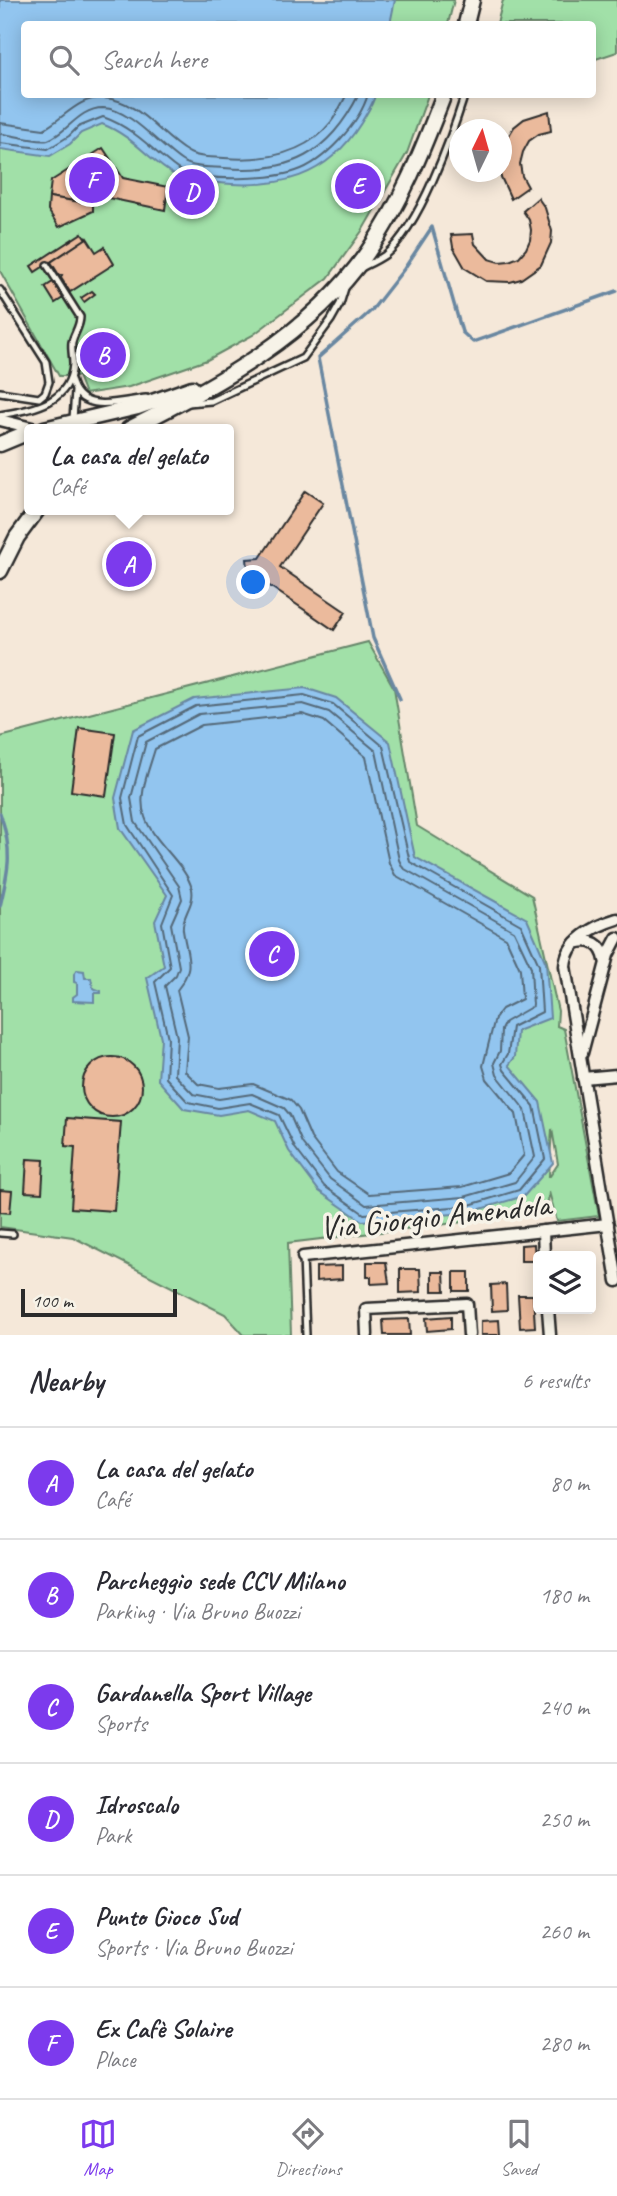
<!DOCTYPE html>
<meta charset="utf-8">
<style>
:root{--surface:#fff;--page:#f2f2f3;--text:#2b2b33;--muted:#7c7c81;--line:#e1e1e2;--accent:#7c3aed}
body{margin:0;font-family:Caveat,sans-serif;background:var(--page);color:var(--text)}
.controls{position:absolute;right:21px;bottom:21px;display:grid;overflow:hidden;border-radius:7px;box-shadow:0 4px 18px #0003}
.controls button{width:63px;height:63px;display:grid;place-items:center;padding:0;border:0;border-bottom:2px solid var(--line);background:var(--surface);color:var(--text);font:35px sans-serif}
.compass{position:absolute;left:449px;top:119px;width:63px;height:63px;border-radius:50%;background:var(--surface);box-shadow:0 4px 18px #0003;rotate:5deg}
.scale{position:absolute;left:21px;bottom:18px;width:156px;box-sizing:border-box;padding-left:7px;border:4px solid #2b2b2b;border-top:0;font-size:19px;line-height:24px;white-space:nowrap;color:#2b2b2b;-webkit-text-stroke:5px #f7f3e8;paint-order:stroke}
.you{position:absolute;left:254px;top:583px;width:24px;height:24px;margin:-18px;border:5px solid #fff;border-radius:50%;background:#1a73e8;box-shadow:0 0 0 10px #1a73e833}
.badge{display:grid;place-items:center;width:46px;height:46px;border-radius:50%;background:var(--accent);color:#fff;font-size:23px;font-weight:700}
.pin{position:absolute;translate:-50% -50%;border:4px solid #fff;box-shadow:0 2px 7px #0006}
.popup{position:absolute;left:24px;top:424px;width:210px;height:91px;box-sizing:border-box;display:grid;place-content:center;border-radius:7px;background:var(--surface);filter:drop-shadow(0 2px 5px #0005);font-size:23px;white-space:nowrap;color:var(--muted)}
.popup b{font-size:26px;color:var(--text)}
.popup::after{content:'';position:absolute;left:50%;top:100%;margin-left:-14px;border:14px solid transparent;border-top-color:var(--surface)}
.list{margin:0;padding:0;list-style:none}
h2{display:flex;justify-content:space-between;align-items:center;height:91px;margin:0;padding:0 28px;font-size:30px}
h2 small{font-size:23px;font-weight:400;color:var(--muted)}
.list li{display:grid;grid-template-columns:46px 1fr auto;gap:21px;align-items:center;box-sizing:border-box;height:112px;padding:0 28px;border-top:2px solid var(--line)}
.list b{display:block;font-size:26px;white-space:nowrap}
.list p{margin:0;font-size:23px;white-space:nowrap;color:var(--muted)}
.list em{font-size:23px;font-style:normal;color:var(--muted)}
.icon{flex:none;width:38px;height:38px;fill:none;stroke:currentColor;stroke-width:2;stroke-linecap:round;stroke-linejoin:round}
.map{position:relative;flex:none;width:617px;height:1335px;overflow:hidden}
.search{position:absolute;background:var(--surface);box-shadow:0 4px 18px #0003;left:21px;right:21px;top:21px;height:77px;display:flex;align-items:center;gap:18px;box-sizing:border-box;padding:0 24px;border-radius:7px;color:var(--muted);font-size:26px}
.sheet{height:763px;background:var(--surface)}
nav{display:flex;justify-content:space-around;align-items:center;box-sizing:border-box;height:98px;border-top:2px solid var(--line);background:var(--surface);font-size:19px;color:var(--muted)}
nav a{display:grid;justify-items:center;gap:4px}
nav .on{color:var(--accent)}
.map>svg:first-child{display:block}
.green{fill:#a1e0a8;stroke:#66866a;stroke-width:2;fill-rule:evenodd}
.water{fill:#92c5ef;stroke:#6987a1;stroke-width:2}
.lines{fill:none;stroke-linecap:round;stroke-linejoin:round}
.shore{stroke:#546979;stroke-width:2}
.stream{stroke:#6987a1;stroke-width:3.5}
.building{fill:#ebba9c;stroke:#2b2b2b;stroke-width:2}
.lane-casing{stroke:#2b2b2b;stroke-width:10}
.street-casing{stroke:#2b2b2b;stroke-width:15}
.secondary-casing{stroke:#2b2b2b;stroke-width:19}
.lane{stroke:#f7f3e8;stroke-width:5}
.street{stroke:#f7f3e8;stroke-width:10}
.secondary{stroke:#f7f3e8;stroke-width:14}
.labels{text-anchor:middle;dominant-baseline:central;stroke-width:7;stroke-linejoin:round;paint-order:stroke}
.street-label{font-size:33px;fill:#2b2b2b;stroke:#f7f3e8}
</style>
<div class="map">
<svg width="617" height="1335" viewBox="0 0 617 1335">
<rect width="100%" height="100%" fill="#f5e8d9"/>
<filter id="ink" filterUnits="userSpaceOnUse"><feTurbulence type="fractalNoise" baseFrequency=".0143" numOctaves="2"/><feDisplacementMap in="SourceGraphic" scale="14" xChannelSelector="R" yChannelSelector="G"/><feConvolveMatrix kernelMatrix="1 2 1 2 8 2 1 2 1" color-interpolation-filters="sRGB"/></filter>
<g filter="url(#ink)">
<g class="green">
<polygon points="0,0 454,0 448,24 24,24 24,94 428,95 407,153 362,231 328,278 253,335 207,360 129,387 85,394 78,376 59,376 0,271"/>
<polygon points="503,0 617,0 617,52 593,60 592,24 497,24"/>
<path d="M368 642 394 688 417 826 532 896 558 1011 557 1026 564 1029 599 1216 557 1221 549 1192 547 1212 288 1243 291 1335H244L225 1314 73 1237 0 1227V737ZM552 1129 558 1164 550 1176H549Z"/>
</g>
<g class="water">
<path d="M0 0H395L390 24H24V94L375 95C373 105 366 114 361 123 327 178 279 189 218 183 205 182 187 183 176 176 148 160 135 137 102 124L81 133 70 144 50 156 0 149Z"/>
<polygon points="305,688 336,698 390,742 415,857 527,919 546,963 550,1018 517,1031 515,1057 509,1065 540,1102 553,1163 524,1196 467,1213 362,1221 319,1191 289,1151 275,1121 249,1110 219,1115 184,1109 158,1080 161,1038 147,978 164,966 155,921 167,895 120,828 115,798 133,730 194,699"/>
<polygon points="77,970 84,971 85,978 91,978 93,988 101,991 101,993 94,993 94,1002 73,1001 73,997 77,994 77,983 74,982 74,974"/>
</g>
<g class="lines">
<g class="shore">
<path d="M0 123 44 129C63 119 79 96 104 98 139 100 160 136 188 152 197 158 213 157 224 158 264 161 305 155 331 122 337 114 342 103 347 94"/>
<path d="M0 134C12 134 37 143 48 140 67 133 79 108 103 108 131 109 159 146 182 161 193 168 212 167 224 168 290 174 329 154 359 94"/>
<path d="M0 143 48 149 69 136 78 127 103 117C126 125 143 140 161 156 168 161 175 169 183 172 208 181 270 180 296 171 324 162 360 123 368 94"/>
<polygon points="304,695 333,704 383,746 410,862 521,925 539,965 542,1012 512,1027 508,1054 502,1064 504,1070 534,1106 545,1159 519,1190 466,1206 364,1214 324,1186 295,1148 279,1115 250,1103 218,1108 188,1102 166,1078 168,1038 155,982 170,967 162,923 173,895 127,825 122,798 138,736 196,706"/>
<polygon points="303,704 329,712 376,751 399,860 403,868 514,931 531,967 533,1006 505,1022 501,1030 500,1051 494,1063 497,1075 525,1110 535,1157 515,1182 464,1197 366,1205 330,1179 302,1143 290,1115 284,1108 252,1094 219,1099 193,1094 175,1075 177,1037 165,986 176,975 179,967 171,924 182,899 179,886 135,822 131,798 146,742 199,714"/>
<path d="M302 714 324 721 366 757 389 863 395 875 506 938 520 969 522 999 502 1009 495 1018 483 1066 487 1079 516 1114 524 1155 509 1173 462 1187 369 1194 337 1172 311 1138 299 1110 291 1100 253 1084 219 1088 198 1084 185 1071 188 1036 177 990C196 966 187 958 183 930 181 916 195 905 192 889 186 864 153 842 145 817 137 796 149 770 155 749L202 725Z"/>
</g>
<g class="stream">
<polyline points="400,699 373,638 318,358 372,310 404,269 432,227 462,332 473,342 617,291"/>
<path d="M0 813C13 850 9 869 0 906"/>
</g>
</g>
<g class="building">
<polygon points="549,111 551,131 539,134 529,141 523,152 520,164 522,176 528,187 511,199 500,175 502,147 514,127 524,119"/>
<polygon points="103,148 123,178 168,187 165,210 104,197 93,204 49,197 51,181"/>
<polygon points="92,168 102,185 82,197 72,180"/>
<polygon points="49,197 93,204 93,211 59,227 48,210"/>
<polygon points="538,198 545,208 552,231 551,243 541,265 521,279 510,282 486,281 465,268 453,247 451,235 473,234 475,244 489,259 499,262 509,261 519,257 526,249 530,240 531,230 529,220 523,211"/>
<polygon points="82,233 86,239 35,272 31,266"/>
<polygon points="87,238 96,252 104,247 114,264 70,292 61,278 62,275 59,275 51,262"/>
<polygon points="53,282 63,298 55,303 45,287"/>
<polygon points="92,291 95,294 84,302 81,298"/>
<polygon points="305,491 323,503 280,567 346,612 334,630 268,585 250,587 247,559 260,558"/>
<polygon points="124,543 150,561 135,584 108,566"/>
<polygon points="79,728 115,733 106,796 71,791"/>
<circle cx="112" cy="1087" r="30"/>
<polygon points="67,1118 121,1122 114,1211 71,1208 75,1147 65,1146"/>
<polygon points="27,1159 44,1160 42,1193 25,1192"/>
<polygon points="0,1190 12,1191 10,1213 0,1212"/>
<polygon points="534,1244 535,1261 521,1261 521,1245"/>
<polygon points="367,1262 386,1262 389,1283 371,1284 371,1277 367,1277"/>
<polygon points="342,1266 342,1279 316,1281 316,1267"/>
<polygon points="400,1269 420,1269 421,1292 400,1293"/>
<polygon points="432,1272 444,1272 445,1291 432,1291"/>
<rect x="454" y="1272" width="15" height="19"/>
<polygon points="506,1284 507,1310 492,1311 491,1285"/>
<polygon points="518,1295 533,1295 535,1327 520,1328"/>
<polygon points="451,1316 451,1329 427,1331 426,1318"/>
<polygon points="409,1319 410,1335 384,1335 383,1320"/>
<polygon points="499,1320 500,1335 481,1335 481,1321"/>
</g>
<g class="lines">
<defs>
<g id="lane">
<path d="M361 268C369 264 378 260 385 255 420 226 451 138 465 94"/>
<polyline points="0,290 46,362 49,382 45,393 39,398 0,392"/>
<path d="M71 379C79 416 120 401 146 398"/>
<polyline points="188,403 211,401 303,358 331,320 340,304 345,288"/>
<path d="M0 415C33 409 70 404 73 364 73 357 71 349 72 342 74 333 80 327 80 317L47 265"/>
<polyline points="73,419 75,391"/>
<polyline points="0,1233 13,1234"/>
<polyline points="303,1257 306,1335"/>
</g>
<g id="street">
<polyline points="0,420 36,429"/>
<path d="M617 919C594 926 567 940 565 966L617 1281"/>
<path d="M575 943C591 938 602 944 605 960"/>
<polyline points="582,1053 608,955 617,938"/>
<polyline points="583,1078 617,1075"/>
<polyline points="543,1231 544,1256"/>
<polyline points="303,1257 608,1224"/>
<polyline points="548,1309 550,1335"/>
<polyline points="367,1335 366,1309 467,1304 469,1335"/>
</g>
<g id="secondary">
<polyline points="466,24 472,0"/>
<polyline points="44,429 138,407 192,388"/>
<path d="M129 429C217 385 310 335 367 253 401 204 423 149 444 94"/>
<polyline points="0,444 29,432"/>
<polyline points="0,571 17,537 37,510"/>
</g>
</defs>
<use href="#lane" class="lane-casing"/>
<use href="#street" class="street-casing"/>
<use href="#secondary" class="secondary-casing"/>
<use href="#lane" class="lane"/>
<use href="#street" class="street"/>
<use href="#secondary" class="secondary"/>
</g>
</g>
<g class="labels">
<g class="street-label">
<text transform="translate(435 1216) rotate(-6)">Via Giorgio Amendola</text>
</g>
</g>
</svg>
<div class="controls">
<button><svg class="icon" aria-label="layers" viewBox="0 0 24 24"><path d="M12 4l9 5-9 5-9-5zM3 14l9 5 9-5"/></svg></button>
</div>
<svg class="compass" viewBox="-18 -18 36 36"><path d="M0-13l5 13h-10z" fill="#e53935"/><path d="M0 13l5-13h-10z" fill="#7c7c81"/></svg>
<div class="scale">100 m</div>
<div class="you"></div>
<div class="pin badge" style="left:129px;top:564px">A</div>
<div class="popup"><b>La casa del gelato</b>Café</div>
<div class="pin badge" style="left:103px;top:355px">B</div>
<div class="pin badge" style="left:272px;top:954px">C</div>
<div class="pin badge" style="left:192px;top:192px">D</div>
<div class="pin badge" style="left:358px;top:186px">E</div>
<div class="pin badge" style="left:92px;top:180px">F</div>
<div class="search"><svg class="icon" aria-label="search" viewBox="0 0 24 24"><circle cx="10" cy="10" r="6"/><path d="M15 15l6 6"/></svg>Search here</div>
</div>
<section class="sheet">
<h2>Nearby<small>6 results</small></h2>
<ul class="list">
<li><span class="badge">A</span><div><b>La casa del gelato</b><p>Café</p></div><em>80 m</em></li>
<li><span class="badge">B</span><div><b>Parcheggio sede CCV Milano</b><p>Parking · Via Bruno Buozzi</p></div><em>180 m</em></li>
<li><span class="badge">C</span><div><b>Gardanella Sport Village</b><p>Sports</p></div><em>240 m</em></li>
<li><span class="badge">D</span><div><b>Idroscalo</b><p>Park</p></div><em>250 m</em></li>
<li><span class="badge">E</span><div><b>Punto Gioco Sud</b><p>Sports · Via Bruno Buozzi</p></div><em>260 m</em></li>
<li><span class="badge">F</span><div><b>Ex Cafè Solaire</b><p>Place</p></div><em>280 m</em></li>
</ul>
</section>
<nav>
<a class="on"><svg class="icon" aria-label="map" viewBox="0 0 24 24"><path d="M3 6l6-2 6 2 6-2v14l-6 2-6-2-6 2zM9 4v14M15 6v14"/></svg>Map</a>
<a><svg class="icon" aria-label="directions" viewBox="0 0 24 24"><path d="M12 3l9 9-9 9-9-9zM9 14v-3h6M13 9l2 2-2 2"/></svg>Directions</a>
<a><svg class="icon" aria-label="saved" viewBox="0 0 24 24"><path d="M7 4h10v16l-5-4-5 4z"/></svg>Saved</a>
</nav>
